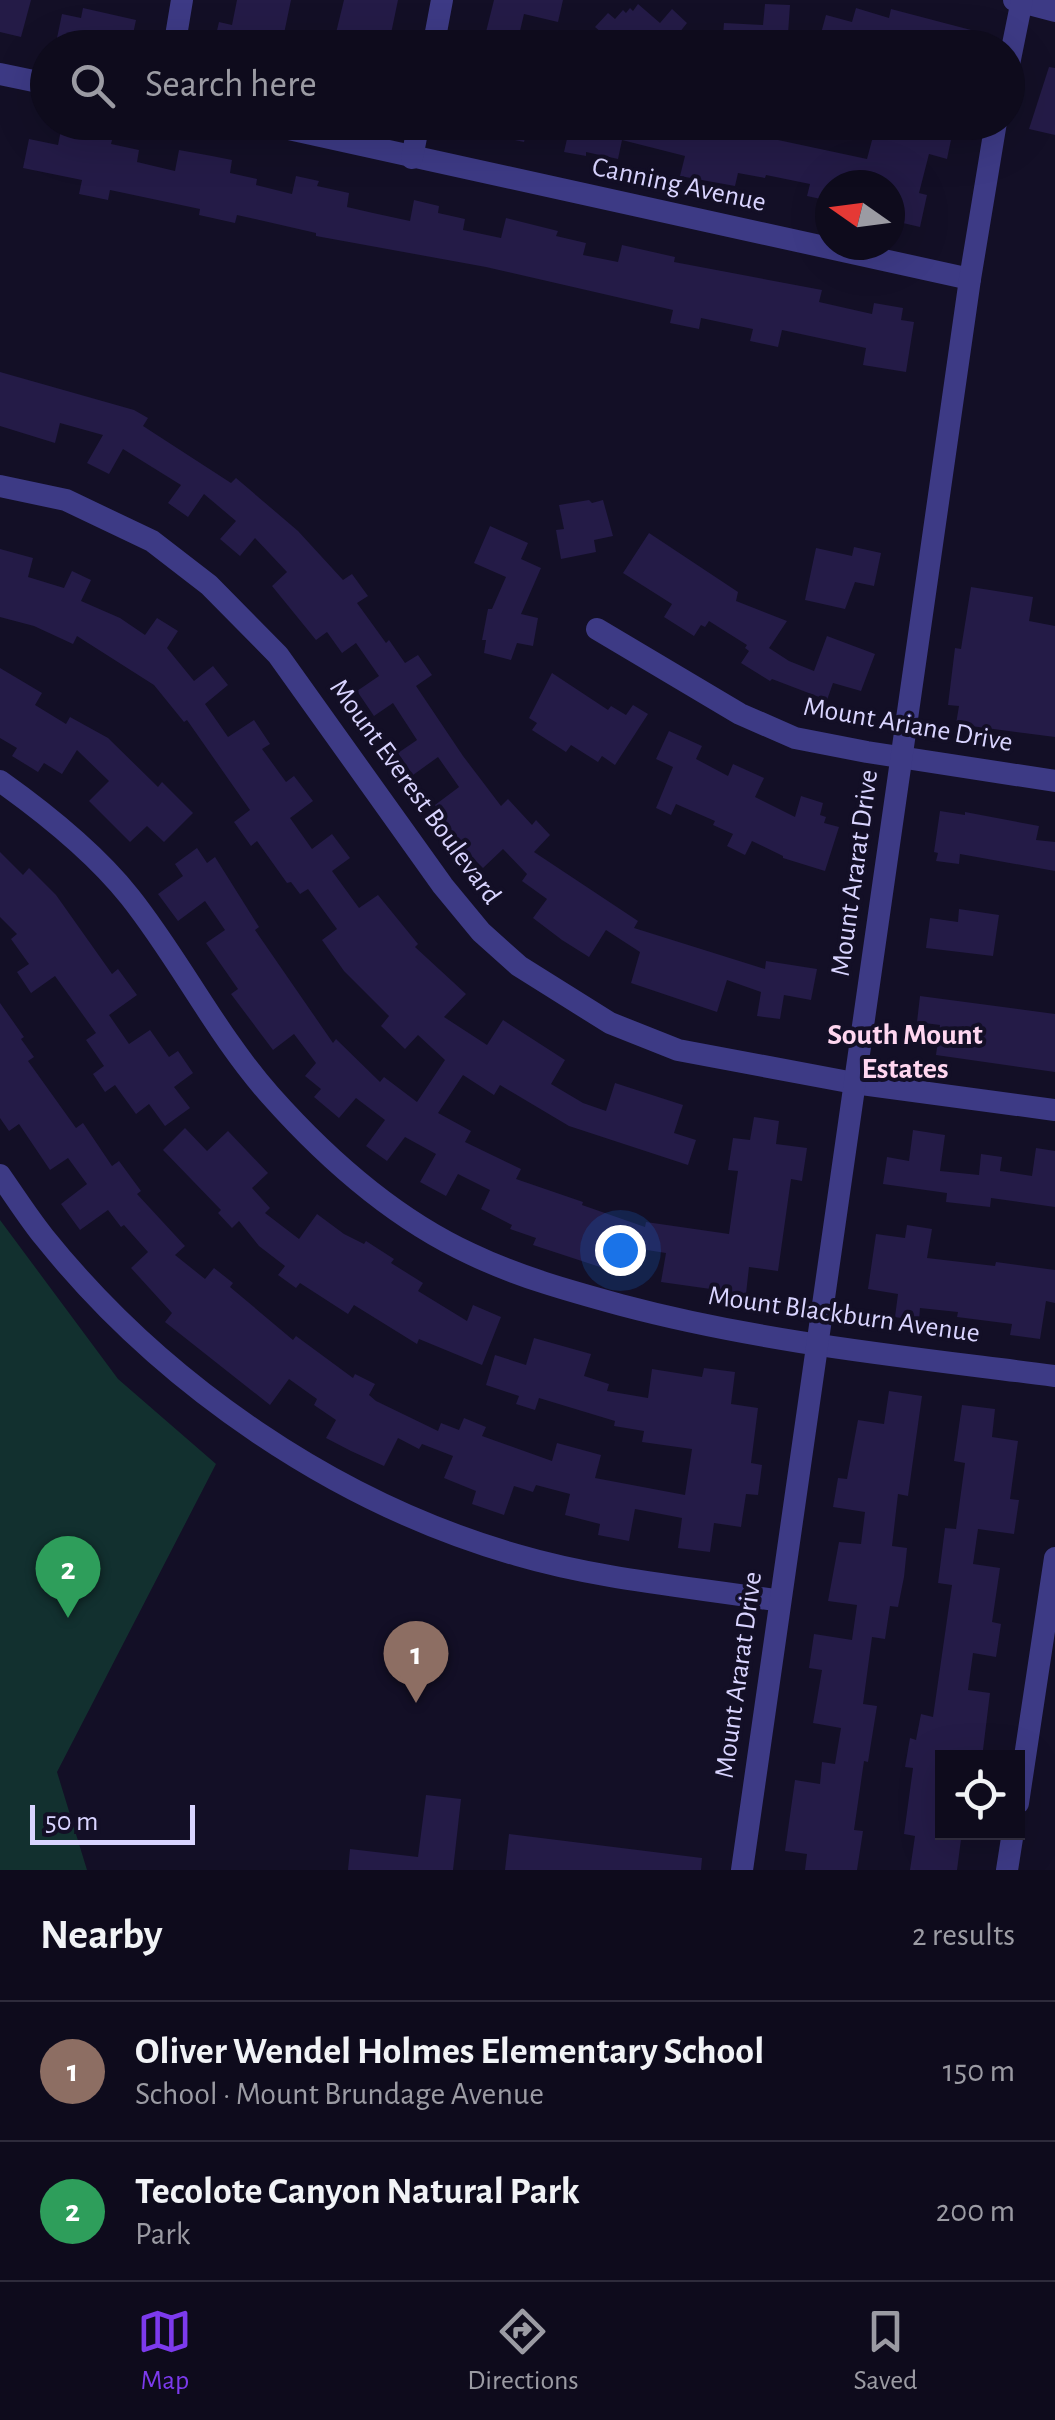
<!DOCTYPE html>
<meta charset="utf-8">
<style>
:root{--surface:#0e0b1c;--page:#171425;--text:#f1f3f6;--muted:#9b9ba3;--line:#2e2b3b;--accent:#7c3aed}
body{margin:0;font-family:"Alegreya Sans",sans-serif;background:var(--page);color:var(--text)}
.controls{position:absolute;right:30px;bottom:30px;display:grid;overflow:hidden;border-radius:0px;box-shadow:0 10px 40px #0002}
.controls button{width:90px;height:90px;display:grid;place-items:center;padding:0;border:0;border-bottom:2px solid var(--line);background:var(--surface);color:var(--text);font:50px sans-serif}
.compass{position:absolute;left:815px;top:170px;width:90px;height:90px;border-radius:50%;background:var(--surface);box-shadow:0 10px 40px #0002;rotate:284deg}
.scale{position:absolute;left:30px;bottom:25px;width:165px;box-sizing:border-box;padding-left:10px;border:5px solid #d9d4ff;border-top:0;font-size:28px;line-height:35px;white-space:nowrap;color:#d9d4ff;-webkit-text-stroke:8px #130f26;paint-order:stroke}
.you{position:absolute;left:620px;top:1250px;width:35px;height:35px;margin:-25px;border:8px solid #fff;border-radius:50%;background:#1a73e8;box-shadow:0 0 0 15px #1a73e833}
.badge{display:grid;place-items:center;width:65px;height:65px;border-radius:50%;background:var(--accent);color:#fff;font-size:32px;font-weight:700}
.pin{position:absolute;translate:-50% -82px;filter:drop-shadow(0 2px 5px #0008)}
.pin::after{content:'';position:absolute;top:52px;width:35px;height:30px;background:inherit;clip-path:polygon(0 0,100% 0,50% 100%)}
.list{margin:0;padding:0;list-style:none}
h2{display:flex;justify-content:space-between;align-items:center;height:130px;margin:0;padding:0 40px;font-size:42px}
h2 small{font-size:32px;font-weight:400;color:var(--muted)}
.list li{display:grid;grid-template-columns:65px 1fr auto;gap:30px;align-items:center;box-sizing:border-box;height:140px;padding:0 40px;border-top:2px solid var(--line)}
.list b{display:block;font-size:38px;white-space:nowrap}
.list p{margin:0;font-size:32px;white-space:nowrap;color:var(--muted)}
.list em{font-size:32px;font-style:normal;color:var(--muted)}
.icon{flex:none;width:55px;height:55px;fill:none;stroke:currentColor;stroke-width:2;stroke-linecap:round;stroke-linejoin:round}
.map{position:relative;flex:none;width:1055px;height:1870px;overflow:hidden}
.search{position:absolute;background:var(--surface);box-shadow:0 10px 40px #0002;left:30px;right:30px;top:30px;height:110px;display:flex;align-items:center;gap:25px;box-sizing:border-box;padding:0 35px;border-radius:55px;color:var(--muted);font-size:38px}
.sheet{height:410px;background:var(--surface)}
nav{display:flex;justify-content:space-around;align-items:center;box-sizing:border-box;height:140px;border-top:2px solid var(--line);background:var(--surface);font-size:28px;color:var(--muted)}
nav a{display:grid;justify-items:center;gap:5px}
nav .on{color:var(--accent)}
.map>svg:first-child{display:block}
.green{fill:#12302f}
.building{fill:#241b47}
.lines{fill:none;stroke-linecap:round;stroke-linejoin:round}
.minor{stroke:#3d3a85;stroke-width:22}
.labels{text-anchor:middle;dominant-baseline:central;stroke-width:8;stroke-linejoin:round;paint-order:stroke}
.street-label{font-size:28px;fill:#d9d4ff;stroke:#130f26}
.neighbourhood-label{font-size:30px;font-weight:bold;fill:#ffd6f0;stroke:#130f26}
</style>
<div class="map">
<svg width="1055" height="1870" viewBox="0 0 1055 1870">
<rect width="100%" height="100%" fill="#130f26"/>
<polygon class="green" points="0,1220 118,1379 216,1464 57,1772 87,1870 0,1870"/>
<g class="building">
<polygon points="0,0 31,0 21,37 0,32"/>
<polygon points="237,0 291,0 281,48 213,48 219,22 232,25"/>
<polygon points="344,0 398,0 388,48 363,48 334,41"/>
<polygon points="494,0 563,0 558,22 524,14 516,48 482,48"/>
<polygon points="638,4 660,23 672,9 687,23 667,48 638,48 620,33 613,42 595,27 608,13 615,19 623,10 626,13 630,8 633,11"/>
<polygon points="765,4 790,5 787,48 722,48 724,23 763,25"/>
<polygon points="83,8 136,20 130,48 101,48 57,38 62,14 81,18"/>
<polygon points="856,8 889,18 891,9 971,30 967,48 915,48 916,42 876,32 872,48 817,48 826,15 852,22"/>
<polygon points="1049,67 1055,68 1055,135 1029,129"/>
<polygon points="471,122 681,122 726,132 728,122 767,122 764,137 867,159 875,129 924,140 927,129 952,135 947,159 929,154 919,193 927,195 920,227 890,220 890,185 830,185 830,201 807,196 810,184 766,175 765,178 738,173 735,186 680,176 685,156 622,140 618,159 586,152 586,156 564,152 567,139 528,130 528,126 524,142 471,130"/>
<polygon points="62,125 114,132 111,144 139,150 137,162 175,171 179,150 212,156 232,160 230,173 257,179 256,185 292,194 296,176 319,181 317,186 349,193 347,207 373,213 410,221 414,200 439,206 438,213 465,219 463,230 501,238 506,218 558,231 556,236 586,243 583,255 618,262 622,245 675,257 674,262 822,290 819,302 872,314 874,303 903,308 901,320 914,322 906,372 863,365 866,348 782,330 778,347 750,341 753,329 701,318 699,329 670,323 673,310 486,267 316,236 316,233 237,215 235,223 199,215 200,209 110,190 108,200 79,194 82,180 23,168 29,139 58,145"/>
<polygon points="0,372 134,410 148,418 143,426 231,483 236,478 298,531 343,580 352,574 368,596 357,603 386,643 389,640 405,663 418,655 432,675 416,686 463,756 501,806 508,799 532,825 536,820 550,835 534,852 638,921 634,928 765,969 766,961 817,969 811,1000 784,995 780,1019 757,1016 761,992 727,980 717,1012 631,983 640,952 606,930 589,957 562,940 533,918 547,899 522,881 527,874 503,849 483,868 460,845 435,805 459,787 438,757 413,775 398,753 417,740 393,703 374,716 357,691 379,676 356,643 342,653 327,632 316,640 272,586 287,572 255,538 240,556 220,539 236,521 204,494 188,517 168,503 181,485 123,449 109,474 87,463 103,435 60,423 55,443 0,426"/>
<polygon points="589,500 592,503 603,500 613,536 594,540 596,552 561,559 556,530 564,529 559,505"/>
<polygon points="490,526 528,543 521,559 541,568 521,614 538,618 533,646 517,643 511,660 484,653 486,640 482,640 488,609 492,609 506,577 474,563"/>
<polygon points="649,533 738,592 736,601 787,621 769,648 789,661 814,671 827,636 875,654 861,691 833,683 827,700 772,679 770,681 741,663 749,651 745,648 747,645 709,621 705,627 701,625 694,636 664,617 672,604 623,573"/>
<polygon points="854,547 881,553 874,586 855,582 845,609 805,600 816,548 852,556"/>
<polygon points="0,549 33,558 28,577 64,588 72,571 91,580 81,601 120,618 145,635 157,618 178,631 167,648 194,681 213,666 228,685 205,704 228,737 254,720 270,744 262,749 286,782 294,776 313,801 290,818 312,849 332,834 350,858 332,871 359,908 378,895 418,944 415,947 466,994 444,1017 487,1045 503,1020 565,1060 551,1084 583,1103 606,1111 615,1083 683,1105 674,1133 696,1140 688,1165 569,1126 500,1085 494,1095 463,1075 438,1113 471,1131 465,1142 521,1169 516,1179 583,1202 582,1205 645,1227 646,1222 729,1234 738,1171 728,1170 733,1138 750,1140 754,1117 779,1121 776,1144 807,1148 802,1181 791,1179 778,1271 749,1267 746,1294 661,1282 666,1253 628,1247 622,1264 603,1257 600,1267 533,1245 536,1238 510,1229 512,1225 481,1209 490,1190 458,1174 446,1196 420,1182 436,1154 405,1137 387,1161 366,1146 385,1120 356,1098 339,1118 314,1097 321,1089 305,1076 316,1063 294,1034 273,1050 231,994 238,989 206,943 225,930 205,901 178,921 158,894 183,876 175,864 197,848 207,863 215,857 259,927 255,930 333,1043 336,1039 380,1082 384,1077 417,1102 445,1060 418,1035 405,1049 381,1026 389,1016 344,971 322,940 337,929 308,889 300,894 291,882 287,883 257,841 251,846 234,822 250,810 187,720 184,722 154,685 77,636 73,644 34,626 0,617"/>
<polygon points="971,587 1033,597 1029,621 1055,626 1055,737 956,724 959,706 948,705 955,648 961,649"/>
<polygon points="0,668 42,693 35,705 66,724 70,717 108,738 158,787 162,782 193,813 164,842 147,826 130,842 89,801 109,781 77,750 62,774 44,763 38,772 12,756 17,748 0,738"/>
<polygon points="552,673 608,710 611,706 626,715 633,705 648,714 615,765 602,756 598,762 571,745 566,752 532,730 537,723 529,718"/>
<polygon points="669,731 702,746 696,759 728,776 733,764 764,778 755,797 795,817 801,796 823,803 820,815 826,817 824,823 839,827 825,871 783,858 783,856 752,841 745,855 727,846 733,834 713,825 715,821 676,804 671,815 656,808 673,767 656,759"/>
<polygon points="940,811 965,815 965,812 1039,826 1036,840 1055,842 1055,871 960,854 959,864 936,861 938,853 934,852"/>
<polygon points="0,852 23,875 29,868 56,895 112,974 118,969 137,995 109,1015 129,1044 150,1030 169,1057 178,1051 193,1073 174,1087 190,1108 165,1126 149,1104 136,1114 115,1085 105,1092 93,1074 104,1066 86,1040 96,1033 55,976 31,993 17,972 29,964 11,939 17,934 0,917"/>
<polygon points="959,909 999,915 993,956 926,948 930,918 958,922"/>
<polygon points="920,996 1055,1014 1055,1072 936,1055 940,1025 917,1022"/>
<polygon points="0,1003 24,1037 21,1039 34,1057 28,1061 76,1128 83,1123 112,1166 119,1161 141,1191 137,1194 185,1246 175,1255 205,1279 214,1268 233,1283 230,1287 293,1340 296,1336 353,1378 355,1374 375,1384 369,1395 376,1401 438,1431 441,1423 459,1430 464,1418 486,1427 482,1436 552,1461 557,1443 601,1455 595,1478 685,1495 692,1449 642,1442 644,1431 614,1426 615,1421 539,1398 535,1410 516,1404 519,1396 486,1385 495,1355 526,1365 534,1338 591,1354 584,1376 609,1384 607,1391 648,1398 652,1369 702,1377 704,1368 735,1372 731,1404 758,1408 751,1463 762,1465 758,1495 746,1494 741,1527 714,1523 710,1552 678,1548 682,1518 635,1509 629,1541 598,1535 600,1524 565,1515 570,1494 536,1485 533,1492 514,1486 504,1515 472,1504 476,1491 444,1478 453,1456 422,1444 419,1449 398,1438 384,1466 351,1451 326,1438 336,1420 314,1405 317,1399 289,1379 270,1405 165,1322 172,1313 131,1268 148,1252 124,1225 121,1227 108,1210 80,1230 61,1204 87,1184 68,1158 50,1170 19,1124 9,1131 0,1118"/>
<polygon points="185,1128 207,1151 228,1131 268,1173 252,1188 270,1208 265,1213 299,1239 317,1214 344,1234 364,1244 366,1241 394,1259 391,1263 423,1283 418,1291 467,1321 473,1305 501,1317 482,1365 419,1339 417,1344 354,1305 348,1314 300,1283 296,1288 278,1275 285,1266 259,1246 239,1221 232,1228 218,1213 221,1210 163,1150"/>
<polygon points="913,1130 945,1135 940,1171 979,1175 981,1154 1002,1157 1000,1171 1032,1176 1036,1148 1055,1151 1055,1207 991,1198 990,1207 946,1202 947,1193 883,1184 887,1157 909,1161"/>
<polygon points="907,1225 932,1229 927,1258 995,1266 996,1262 1055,1270 1055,1303 1046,1301 1040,1339 1010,1335 1012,1324 957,1317 958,1312 920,1308 919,1321 895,1317 898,1294 868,1289 876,1234 905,1238"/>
<polygon points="889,1391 922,1396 908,1496 898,1494 892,1546 907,1548 904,1577 898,1607 890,1606 885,1639 872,1637 863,1704 877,1706 868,1762 864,1761 854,1830 863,1831 857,1870 805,1870 807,1854 785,1851 795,1780 820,1784 822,1762 835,1764 841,1728 813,1723 822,1670 809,1668 814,1634 852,1640 857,1605 828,1601 839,1542 861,1544 865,1512 833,1507 838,1478 847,1479 858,1420 884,1424"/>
<polygon points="962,1405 995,1409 992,1437 1018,1441 1010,1499 1019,1500 1014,1534 978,1529 973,1564 1000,1568 992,1622 1001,1624 996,1657 973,1653 968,1690 990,1693 982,1758 942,1758 939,1811 942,1812 942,1832 962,1832 957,1870 910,1870 915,1836 904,1834 913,1768 905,1767 910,1738 916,1740 921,1714 933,1717 952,1585 938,1583 945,1528 956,1529 965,1463 954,1461"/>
<polygon points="426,1795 461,1799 453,1870 348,1870 350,1849 418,1857"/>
<polygon points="509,1834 702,1858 701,1870 505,1870"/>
</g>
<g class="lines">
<g class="minor">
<polyline points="1014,0 1055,11"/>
<polyline points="174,48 182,0"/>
<polyline points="433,48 442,0"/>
<polyline points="1008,69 1022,0"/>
<polyline points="0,74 48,84"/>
<polyline points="257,122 970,279"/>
<polyline points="412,158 419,122"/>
<polyline points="0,486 66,500 152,541 209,585 278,655 443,886 481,932 519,966 610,1023 678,1050 854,1083 1055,1110"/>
<polyline points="597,629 740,714 795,738 867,752 1055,781"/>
<path d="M0 781C45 813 95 853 130 897 180 960 216 1034 270 1095 326 1158 393 1218 471 1254 519 1277 570 1291 621 1305 764 1343 909 1357 1055 1376"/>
<path d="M0 1175C14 1195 28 1217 44 1237 162 1384 335 1503 517 1555 602 1580 693 1587 780 1601"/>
<polyline points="1018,1803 1055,1558"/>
<polyline points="742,1870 970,279 996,122"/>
<polyline points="1007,1870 1013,1832"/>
</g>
</g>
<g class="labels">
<g class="street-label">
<text transform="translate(679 185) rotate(12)">Canning Avenue</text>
<text transform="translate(908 725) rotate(10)">Mount Ariane Drive</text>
<text transform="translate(415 792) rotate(54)">Mount Everest Boulevard</text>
<text transform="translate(855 873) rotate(-82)">Mount Ararat Drive</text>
<text transform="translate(844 1315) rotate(8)">Mount Blackburn Avenue</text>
<text transform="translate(739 1675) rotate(-82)">Mount Ararat Drive</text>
</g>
<g class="neighbourhood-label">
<text x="905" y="1035">South Mount<tspan x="905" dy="34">Estates</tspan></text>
</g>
</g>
</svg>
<div class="controls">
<button><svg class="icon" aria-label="locate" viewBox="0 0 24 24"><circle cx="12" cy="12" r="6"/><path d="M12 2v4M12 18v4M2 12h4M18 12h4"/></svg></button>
</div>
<svg class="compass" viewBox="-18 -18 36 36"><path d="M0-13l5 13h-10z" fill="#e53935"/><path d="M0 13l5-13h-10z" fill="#9b9ba3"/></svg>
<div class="scale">50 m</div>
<div class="you"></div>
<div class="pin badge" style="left:416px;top:1703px;background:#8d6e63">1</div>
<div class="pin badge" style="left:68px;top:1618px;background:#2e9e5b">2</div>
<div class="search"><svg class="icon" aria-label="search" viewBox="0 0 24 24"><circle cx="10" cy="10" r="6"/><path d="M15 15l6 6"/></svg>Search here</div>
</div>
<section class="sheet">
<h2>Nearby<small>2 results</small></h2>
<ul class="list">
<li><span class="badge" style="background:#8d6e63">1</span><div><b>Oliver Wendel Holmes Elementary School</b><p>School · Mount Brundage Avenue</p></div><em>150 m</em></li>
<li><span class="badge" style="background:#2e9e5b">2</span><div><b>Tecolote Canyon Natural Park</b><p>Park</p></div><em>200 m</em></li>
</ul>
</section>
<nav>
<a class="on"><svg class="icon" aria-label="map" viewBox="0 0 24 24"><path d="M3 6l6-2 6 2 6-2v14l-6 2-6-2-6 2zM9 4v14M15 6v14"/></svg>Map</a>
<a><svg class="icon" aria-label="directions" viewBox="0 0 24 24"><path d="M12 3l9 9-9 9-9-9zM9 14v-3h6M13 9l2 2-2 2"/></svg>Directions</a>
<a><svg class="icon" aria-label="saved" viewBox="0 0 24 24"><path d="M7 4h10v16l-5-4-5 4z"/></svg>Saved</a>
</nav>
